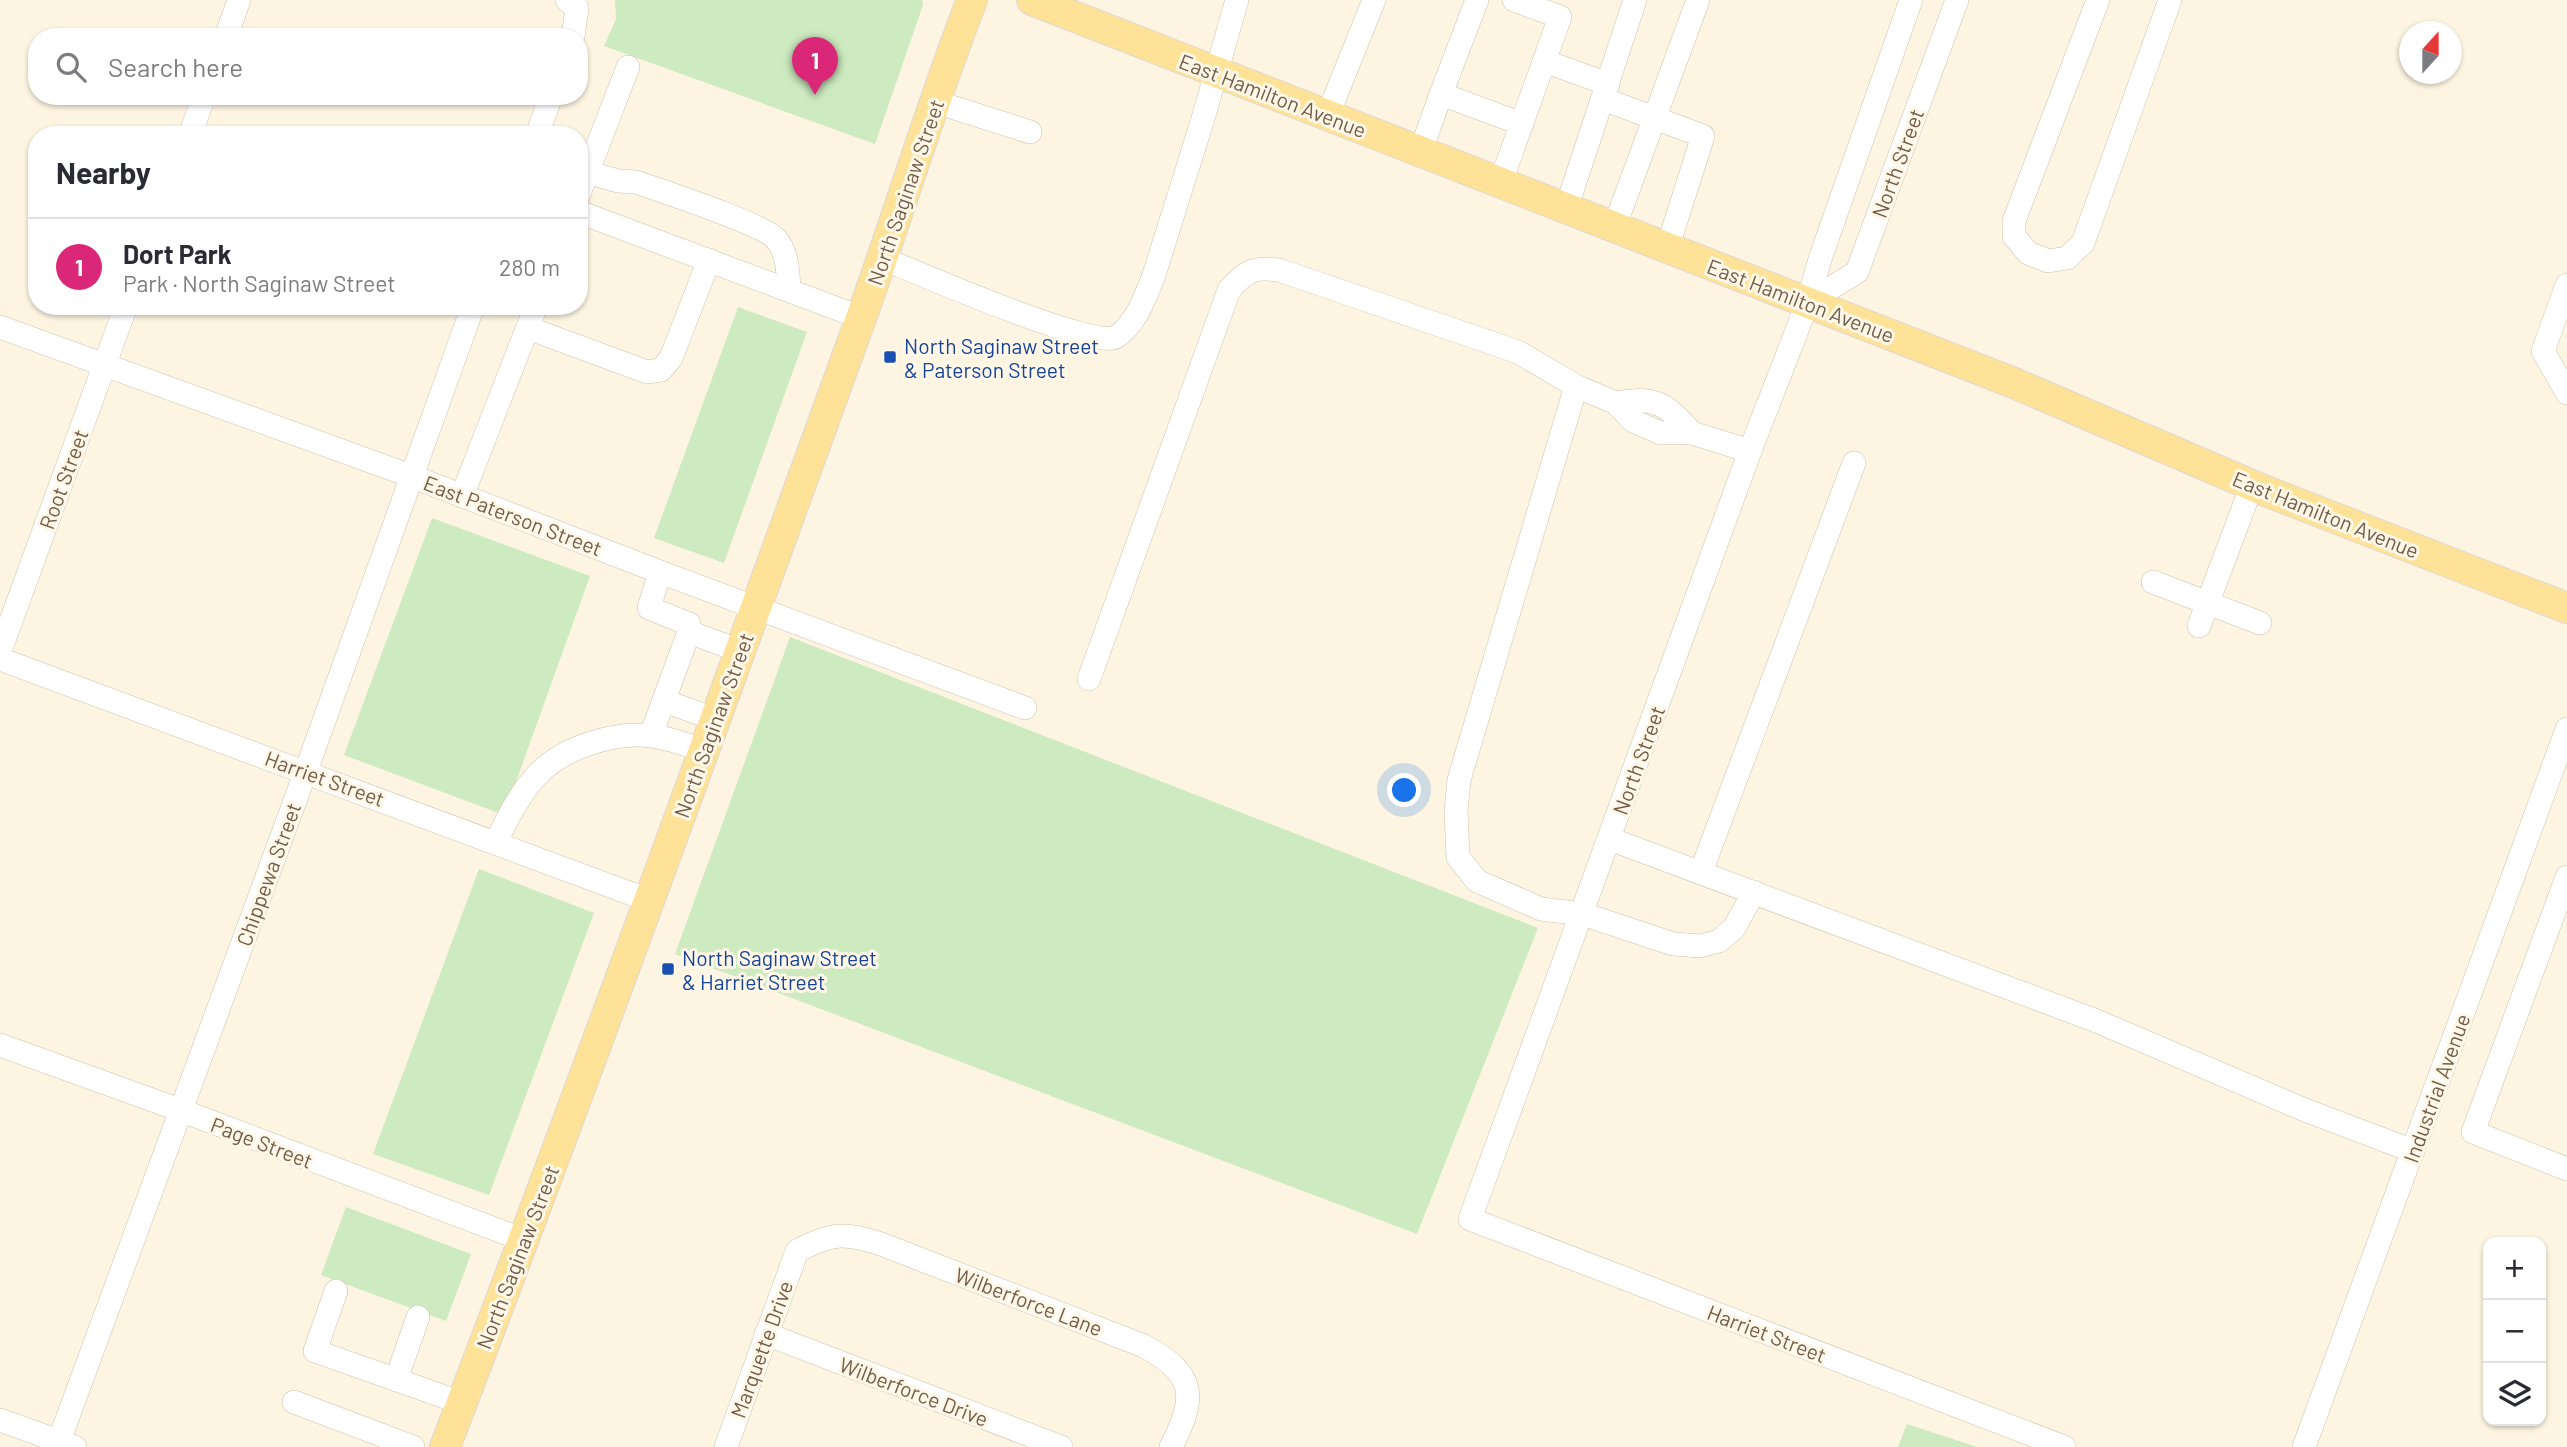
<!DOCTYPE html>
<meta charset="utf-8">
<style>
:root{--surface:#fff;--page:#f7f7f7;--text:#2b2b33;--muted:#7c7c81;--line:#e1e1e2;--accent:#db2777}
body{margin:0;font-family:Barlow,sans-serif;background:var(--page);color:var(--text)}
.controls{position:absolute;right:21px;bottom:21px;display:grid;overflow:hidden;border-radius:14px;box-shadow:0 2px 5px #0004}
.controls button{width:63px;height:63px;display:grid;place-items:center;padding:0;border:0;border-bottom:2px solid var(--line);background:var(--surface);color:var(--text);font:35px sans-serif}
.compass{position:absolute;left:2399px;top:21px;width:63px;height:63px;border-radius:50%;background:var(--surface);box-shadow:0 2px 5px #0004;rotate:21deg}
.you{position:absolute;left:1405px;top:791px;width:24px;height:24px;margin:-18px;border:5px solid #fff;border-radius:50%;background:#1a73e8;box-shadow:0 0 0 10px #1a73e833}
.badge{display:grid;place-items:center;width:46px;height:46px;border-radius:50%;background:var(--accent);color:#fff;font-size:23px;font-weight:700}
.pin{position:absolute;translate:-50% -58px;filter:drop-shadow(0 2px 4px #0008)}
.pin::after{content:'';position:absolute;top:37px;width:24px;height:21px;background:inherit;clip-path:polygon(0 0,100% 0,50% 100%)}
.list{margin:0;padding:0;list-style:none}
h2{display:flex;justify-content:space-between;align-items:center;height:91px;margin:0;padding:0 28px;font-size:30px}
h2 small{font-size:23px;font-weight:400;color:var(--muted)}
.list li{display:grid;grid-template-columns:46px 1fr auto;gap:21px;align-items:center;box-sizing:border-box;height:98px;padding:0 28px;border-top:2px solid var(--line)}
.list b{display:block;font-size:26px;white-space:nowrap}
.list p{margin:0;font-size:23px;white-space:nowrap;color:var(--muted)}
.list em{font-size:23px;font-style:normal;color:var(--muted)}
.icon{flex:none;width:38px;height:38px;fill:none;stroke:currentColor;stroke-width:2;stroke-linecap:round;stroke-linejoin:round}
.map{position:relative;flex:none;width:2567px;height:1447px;overflow:hidden}
.search{position:absolute;background:var(--surface);box-shadow:0 2px 5px #0004;left:28px;top:28px;width:560px;height:77px;display:flex;align-items:center;gap:18px;box-sizing:border-box;padding:0 24px;border-radius:28px;color:var(--muted);font-size:26px}
.panel{position:absolute;background:var(--surface);box-shadow:0 2px 5px #0004;left:28px;top:126px;width:560px;height:189px;border-radius:28px}
.map>svg:first-child{display:block}
.green{fill:#cdeac0}
.lines{fill:none;stroke-linecap:round;stroke-linejoin:round}
.minor-casing{stroke:#d0c0ab;stroke-width:24}
.major-casing{stroke:#ded8d3;stroke-width:32}
.minor{stroke:#fff;stroke-width:23}
.major{stroke:#fde298;stroke-width:30}
.transit-dot{fill:#1a4fb4;stroke:#fff8e8;stroke-width:2.5}
.labels{text-anchor:middle;dominant-baseline:central;stroke-width:6;stroke-linejoin:round;paint-order:stroke}
.street-label{font-size:21px;fill:#755c48;stroke:#fff8e8}
.transit-label{font-size:21px;fill:#164399;stroke:#fff8e8;text-anchor:start}
</style>
<div class="map">
<svg width="2567" height="1447" viewBox="0 0 2567 1447">
<rect width="100%" height="100%" fill="#fdf5e2"/>
<g class="green">
<polygon points="615,0 922,0 923,5 875,144 604,46 616,19"/>
<polygon points="738,307 807,332 724,563 654,538"/>
<polygon points="432,518 590,576 504,815 344,755"/>
<polygon points="790,637 1538,928 1417,1234 675,954"/>
<polygon points="479,869 594,913 489,1195 373,1154"/>
<polygon points="346,1207 471,1254 446,1321 321,1275"/>
<polygon points="1907,1424 1977,1447 1898,1447"/>
</g>
<g class="lines">
<defs>
<g id="minor">
<polyline points="567,0 577,8 573,37"/>
<polyline points="1477,0 1441,94 1522,124"/>
<polyline points="1911,0 1820,259 1808,302 1750,451 1470,1219 2064,1447"/>
<polyline points="2098,0 2014,221 2014,236 2028,253 2048,261 2067,258 2083,243 2170,0"/>
<polyline points="226,37 239,0"/>
<polyline points="1544,61 1608,84"/>
<polyline points="1603,99 1703,136 1667,249"/>
<polyline points="936,102 1030,132"/>
<polyline points="1327,117 1374,0"/>
<polyline points="190,135 204,96"/>
<polyline points="537,135 551,96"/>
<polyline points="1420,153 1441,94"/>
<path d="M587 172 618 181 636 182C661 191 763 224 776 239 788 252 788 273 789 290"/>
<polyline points="1500,184 1560,17 1514,0"/>
<polyline points="579,194 628,67"/>
<polyline points="1566,209 1635,0"/>
<polyline points="579,212 862,318"/>
<polyline points="1614,228 1698,0"/>
<path d="M882 258C913 271 1095 350 1116 337 1135 325 1145 298 1153 278L1202 122 1237 0"/>
<polyline points="2567,285 2543,351 2567,393"/>
<polyline points="1808,302 1857,272 1957,0"/>
<polyline points="0,327 411,476 660,572 1025,708"/>
<polyline points="528,328 647,372 661,370 671,358 709,260"/>
<path d="M1616 403C1656 396 1665 403 1692 433H1661L1633 421 1616 403 1576 386 1459 780 1456 811 1458 857 1477 881 1541 909 1583 914 1673 944 1700 946 1719 941 1734 928 1754 892"/>
<polyline points="1692,433 1750,451"/>
<polyline points="462,496 536,306"/>
<polyline points="2153,582 2260,623"/>
<polyline points="2199,626 2252,485"/>
<polyline points="689,632 740,651"/>
<polyline points="0,651 126,306"/>
<polyline points="0,659 648,900"/>
<path d="M1089 679 1229 290C1247 270 1253 267 1279 270L1518 352 1576 386"/>
<polyline points="664,701 715,719"/>
<polyline points="651,735 689,632 689,624 649,608 660,572"/>
<polyline points="1610,839 2094,1020 2305,1110 2413,1151"/>
<path d="M496 842C507 819 520 793 538 774 564 747 616 731 652 736 669 738 687 745 703 750"/>
<polyline points="1701,872 1854,463"/>
<polyline points="2567,877 2473,1132 2567,1169"/>
<polyline points="0,1045 180,1110 524,1240"/>
<polyline points="336,1291 315,1351 462,1403"/>
<polyline points="766,1334 1061,1447"/>
<polyline points="396,1380 418,1317"/>
<polyline points="294,1402 413,1447"/>
<polyline points="0,1420 75,1447"/>
<polyline points="59,1441 306,771 473,306"/>
<path d="M726 1447 797 1251C831 1233 844 1232 881 1244L1144 1346C1196 1374 1197 1396 1171 1447"/>
<polyline points="2304,1447 2567,729"/>
</g>
<g id="major">
<polyline points="1032,0 2014,383 2263,490 2567,608"/>
<path d="M445 1447C585 1081 718 712 852 343 894 230 928 113 972 0"/>
</g>
</defs>
<use href="#minor" class="minor-casing"/>
<use href="#major" class="major-casing"/>
<use href="#minor" class="minor"/>
<use href="#major" class="major"/>
</g>
<g class="transit-dot">
<rect x="883" y="350" width="14" height="14" rx="3.5"/>
<rect x="661" y="962" width="14" height="14" rx="3.5"/>
</g>
<g class="labels">
<g class="street-label">
<text transform="translate(1273 95) rotate(21)">East Hamilton Avenue</text>
<text transform="translate(1897 163) rotate(-70)">North Street</text>
<text transform="translate(905 192) rotate(-71)">North Saginaw Street</text>
<text transform="translate(1801 300) rotate(21)">East Hamilton Avenue</text>
<text transform="translate(63 479) rotate(-70)">Root Street</text>
<text transform="translate(2326 514) rotate(22)">East Hamilton Avenue</text>
<text transform="translate(513 515) rotate(21)">East Paterson Street</text>
<text transform="translate(713 725) rotate(-70)">North Saginaw Street</text>
<text transform="translate(1638 760) rotate(-70)">North Street</text>
<text transform="translate(325 778) rotate(20)">Harriet Street</text>
<text transform="translate(268 874) rotate(-70)">Chippewa Street</text>
<text transform="translate(2436 1088) rotate(-70)">Industrial Avenue</text>
<text transform="translate(262 1142) rotate(21)">Page Street</text>
<text transform="translate(517 1257) rotate(-69)">North Saginaw Street</text>
<text transform="translate(1029 1301) rotate(21)">Wilberforce Lane</text>
<text transform="translate(1767 1333) rotate(21)">Harriet Street</text>
<text transform="translate(761 1349) rotate(-70)">Marquette Drive</text>
<text transform="translate(914 1391) rotate(21)">Wilberforce Drive</text>
</g>
<g class="transit-label">
<text x="904" y="345">North Saginaw Street<tspan x="904" dy="24">&amp; Paterson Street</tspan></text>
<text x="682" y="957">North Saginaw Street<tspan x="682" dy="24">&amp; Harriet Street</tspan></text>
</g>
</g>
</svg>
<div class="controls">
<button>+</button>
<button>−</button>
<button><svg class="icon" aria-label="layers" viewBox="0 0 24 24"><path d="M12 4l9 5-9 5-9-5zM3 14l9 5 9-5"/></svg></button>
</div>
<svg class="compass" viewBox="-18 -18 36 36"><path d="M0-13l5 13h-10z" fill="#e53935"/><path d="M0 13l5-13h-10z" fill="#7c7c81"/></svg>
<div class="you"></div>
<div class="pin badge" style="left:815px;top:95px">1</div>
<div class="search"><svg class="icon" aria-label="search" viewBox="0 0 24 24"><circle cx="10" cy="10" r="6"/><path d="M15 15l6 6"/></svg>Search here</div>
<section class="panel">
<h2>Nearby<small></small></h2>
<ul class="list">
<li><span class="badge">1</span><div><b>Dort Park</b><p>Park · North Saginaw Street</p></div><em>280 m</em></li>
</ul>
</section>
</div>
